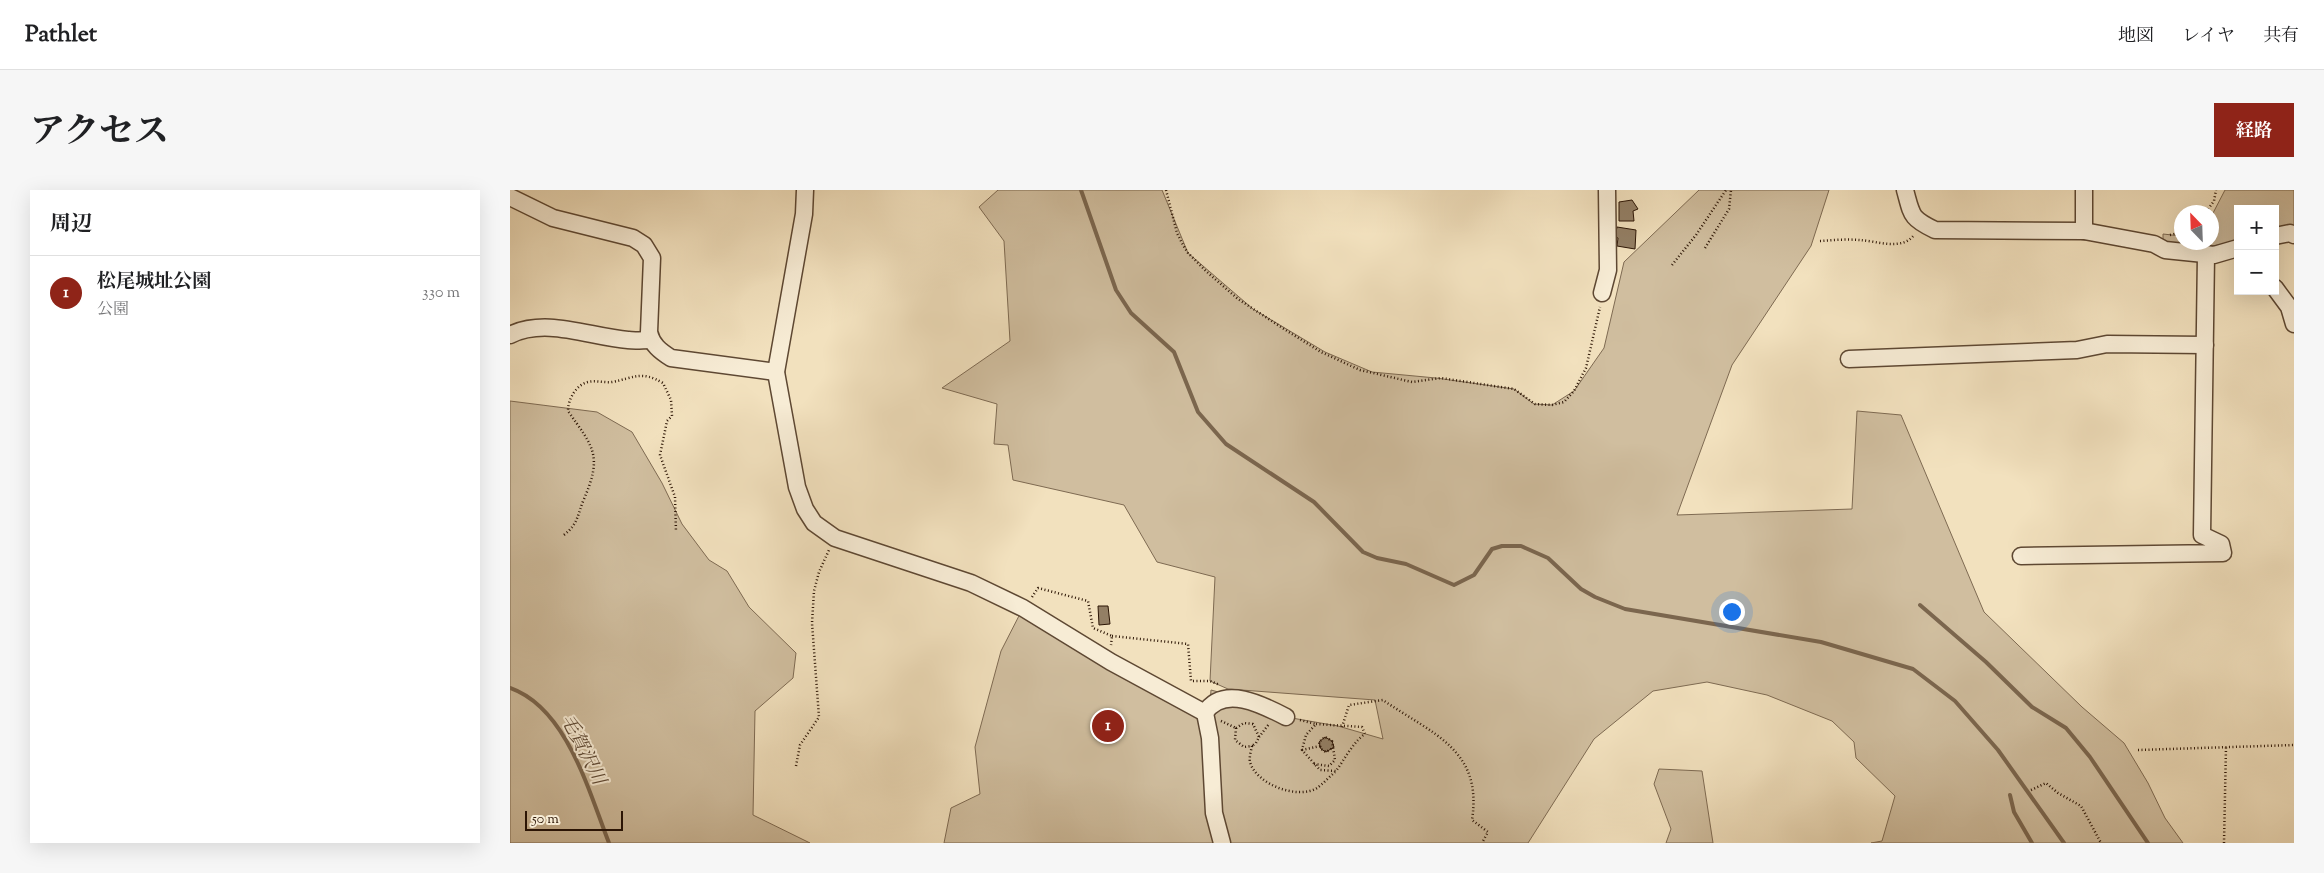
<!DOCTYPE html>
<html lang="ja">
<meta charset="utf-8">
<style>
:root{--surface:#fff;--page:#f6f6f6;--text:#202124;--muted:#757577;--line:#e0e0e0;--accent:#8f2418}
body{margin:0;font-family:"Sorts Mill Goudy","Noto Serif JP",serif;background:var(--page);color:var(--text)}
.controls{position:absolute;right:15px;top:15px;display:grid;overflow:hidden;border-radius:0px;box-shadow:0 5px 20px #0002}
.controls button{width:45px;height:45px;display:grid;place-items:center;padding:0;border:0;border-bottom:1px solid var(--line);background:var(--surface);color:var(--text);font:25px sans-serif}
.compass{position:absolute;left:1664px;top:15px;width:45px;height:45px;border-radius:50%;background:var(--surface);box-shadow:0 5px 20px #0002;rotate:337deg}
.scale{position:absolute;left:15px;bottom:12px;width:98px;box-sizing:border-box;padding-left:5px;border:2px solid #2c1505;border-top:0;font-size:14px;line-height:18px;white-space:nowrap;color:#2c1505;-webkit-text-stroke:4px #f7ecd5;paint-order:stroke}
.you{position:absolute;left:1221px;top:421px;width:18px;height:18px;margin:-12px;border:4px solid #fff;border-radius:50%;background:#1a73e8;box-shadow:0 0 0 8px #1a73e833}
.badge{display:grid;place-items:center;width:32px;height:32px;border-radius:50%;background:var(--accent);color:#fff;font-size:16px;font-weight:700}
.pin{position:absolute;translate:-50% -50%;border:2px solid #fff;box-shadow:0 1px 5px #0006}
.list{margin:0;padding:0;list-style:none}
h2{display:flex;justify-content:space-between;align-items:center;height:65px;margin:0;padding:0 20px;font-size:21px}
h2 small{font-size:16px;font-weight:400;color:var(--muted)}
.list li{display:grid;grid-template-columns:32px 1fr auto;gap:15px;align-items:center;box-sizing:border-box;height:75px;padding:0 20px;border-top:1px solid var(--line)}
.list b{display:block;font-size:19px;white-space:nowrap}
.list p{margin:0;font-size:16px;white-space:nowrap;color:var(--muted)}
.list em{font-size:16px;font-style:normal;color:var(--muted)}
.map{position:relative;flex:none;width:1784px;height:653px;overflow:hidden;border-radius:0px}
header{display:flex;align-items:center;gap:30px;box-sizing:border-box;height:70px;padding:0 25px;background:var(--surface);border-bottom:1px solid var(--line)}
header strong{font-size:24px}
nav{display:flex;gap:28px;margin-inline-start:auto;font-size:18px}
.intro{display:flex;align-items:center;justify-content:space-between;box-sizing:border-box;height:120px;padding:0 30px}
h1{margin:0;font-size:35px}
.button{padding:12px 22px;border-radius:0px;background:var(--accent);color:#fff;font-size:18px;font-weight:700}
main{display:flex;gap:30px;padding:0 30px}
aside{flex:1;background:var(--surface);border-radius:0px;box-shadow:0 5px 20px #0002}
.map>svg:first-child{display:block}
.green{fill:#d0be9f;stroke:#7e6a52}
.lines{fill:none;stroke-linecap:round;stroke-linejoin:round}
.stream{stroke:#7b664e;stroke-width:4}
.building{fill:#937f65;stroke:#2c1505}
.minor-casing{stroke:#5e4833;stroke-width:19}
.path{stroke:#2c1505;stroke-width:2.5;stroke-dasharray:1 2.5;stroke-linecap:butt}
.minor{stroke:#f7ecd5;stroke-width:16}
.labels{text-anchor:middle;dominant-baseline:central;stroke-width:4;stroke-linejoin:round;paint-order:stroke}
.water-label{font-size:19px;font-style:italic;fill:#604b36;stroke:#f7ecd5}
</style>
<header>
<strong>Pathlet</strong>
<nav><a>地図</a><a>レイヤ</a><a>共有</a></nav>
</header>
<div class="intro"><h1>アクセス</h1><a class="button">経路</a></div>
<main>
<aside>
<h2>周辺<small></small></h2>
<ul class="list">
<li><span class="badge">1</span><div><b>松尾城址公園</b><p>公園</p></div><em>330 m</em></li>
</ul>
</aside>
<div class="map">
<svg width="1784" height="653" viewBox="0 0 1784 653">
<rect width="100%" height="100%" fill="#f2e1be"/>
<filter id="stains"><feTurbulence type="fractalNoise" baseFrequency=".004" numOctaves="4"/><feColorMatrix values="0 0 0 0 .2 0 0 0 0 .09 0 0 0 0 .02 0 0 0 .5 -.17"/></filter>
<radialGradient id="worn" r=".72"><stop offset=".6" stop-color="#630" stop-opacity="0"/><stop offset="1" stop-color="#630" stop-opacity=".3"/></radialGradient>
<g class="green">
<polygon points="488,0 652,0 678,63 743,119 815,162 862,182 926,188 1004,199 1024,214 1042,215 1064,201 1094,158 1114,72 1189,0 1319,0 1301,56 1222,175 1167,325 1342,319 1347,221 1391,225 1474,422 1572,517 1614,553 1638,593 1655,628 1673,653 1361,653 1372,651 1385,606 1346,568 1344,552 1322,531 1257,505 1197,492 1143,501 1084,549 1018,653 434,653 441,618 470,604 465,557 491,461 513,418 695,523 700,515 701,500 734,509 776,527 828,536 873,549 865,510 718,499 700,491 705,387 647,372 614,315 503,290 498,255 484,254 487,214 432,198 500,151 494,51 469,17"/>
<path d="M1715 0H1784V37L1765 40V19H1728V51C1698 59 1682 57 1653 51V44L1671 46 1672 52H1702V25Z"/>
<polygon points="0,211 87,222 122,242 152,293 172,334 199,370 217,381 239,417 286,463 283,488 245,521 243,625 300,653 0,653"/>
<polygon points="1149,579 1192,581 1203,653 1156,653 1161,639 1144,594"/>
</g>
<g class="lines">
<g class="stream">
<polyline points="571,0 606,100 621,123 664,162 688,222 716,254 804,312 853,362 867,368 896,374 944,395 964,385 982,359 992,356 1011,356 1038,368 1071,399 1085,407 1115,419 1311,452 1403,479 1445,511 1488,560 1554,653"/>
<polyline points="1410,415 1476,472 1522,517 1556,538 1580,567 1638,653"/>
<path d="M0 498C57 518 79 602 99 653"/>
<polyline points="1500,605 1504,622 1522,653"/>
</g>
</g>
<g class="building">
<polygon points="1122,10 1128,19 1123,21 1124,31 1109,31 1109,12"/>
<polygon points="1107,37 1126,40 1125,59 1107,56 1108,48 1105,47"/>
<polygon points="588,416 598,416 600,434 589,435"/>
<polygon points="815,547 822,551 824,557 816,562 811,559 809,552"/>
</g>
<g class="lines">
<defs>
<g id="minor">
<polyline points="295,0 294,24 266,182 287,297 295,319 304,333 325,348 461,393 513,418 601,472 695,523"/>
<path d="M1395 0C1402 25 1400 28 1425 40L1574 41 1644 54 1655 60 1704 65 1728 58"/>
<path d="M0 7 43 28 123 48 134 55 142 68 139 142C142 155 150 161 161 168L266 182"/>
<polyline points="1574,41 1574,0"/>
<polyline points="1765,46 1780,43 1784,45"/>
<polyline points="1765,98 1779,117 1784,134"/>
<polyline points="1092,103 1098,80 1097,0"/>
<path d="M0 145C36 127 80 147 118 150 125 151 133 150 141 150"/>
<polyline points="1339,169 1567,160 1597,154 1695,155"/>
<polyline points="1511,366 1713,363 1711,354 1692,345 1696,65"/>
<path d="M712 653 704 623 700 548 695 523C713 494 753 515 776 527"/>
</g>
</defs>
<use href="#minor" class="minor-casing"/>
<g class="path">
<polyline points="656,0 667,43 673,55 678,63 697,82 728,109 774,139 811,162 850,180 902,192 931,188 1004,199 1025,214 1042,215 1054,212 1064,201 1076,178 1090,117"/>
<polyline points="1696,22 1704,11 1706,0"/>
<polyline points="1660,45 1672,42"/>
<path d="M1310 51C1323 50 1337 49 1350 50 1367 51 1392 61 1404 45"/>
<polyline points="1195,58 1219,19 1221,0"/>
<polyline points="1162,75 1186,45 1216,0"/>
<path d="M54 345C69 333 67 325 74 309 93 265 83 257 58 221 58 209 66 195 78 192 86 190 94 193 102 192 124 188 131 180 153 193L161 210 162 226 157 231 150 265 165 307 166 342"/>
<polyline points="522,407 528,398 578,411 583,438 602,446 601,455"/>
<polyline points="602,446 678,454 681,491 700,491 710,495"/>
<polyline points="790,530 806,534"/>
<polyline points="711,531 726,538"/>
<path d="M806 534 852 537 855 544C844 551 834 570 826 581L810 580 792 560 796 545Z"/>
<path d="M832 537 839 515 873 510C922 544 973 559 962 630L978 642 972 653"/>
<path d="M726 538 725 550 734 557 742 556C741 561 739 567 740 572 746 594 787 610 807 598 813 594 819 587 825 582"/>
<polyline points="726,538 734,533 743,534 749,547 746,553 742,556"/>
<polyline points="749,547 759,534"/>
<polyline points="792,560 810,556"/>
<polyline points="1628,560 1784,555"/>
<polyline points="804,574 819,576 825,570 822,551 815,547 809,552 811,559 816,562 824,557"/>
<polyline points="286,576 290,555 309,527 302,433 304,401 309,382 319,360"/>
<polyline points="1521,600 1536,593 1548,603 1571,616 1591,653"/>
<polyline points="1714,653 1716,557"/>
</g>
<use href="#minor" class="minor"/>
</g>
<g class="labels">
<g class="water-label">
<text transform="translate(72 560) rotate(63)">毛賀沢川</text>
</g>
</g>
<rect width="100%" height="100%" filter="url(#stains)"/>
<rect width="100%" height="100%" fill="url(#worn)"/>
</svg>
<div class="controls">
<button>+</button>
<button>−</button>
</div>
<svg class="compass" viewBox="-18 -18 36 36"><path d="M0-13l5 13h-10z" fill="#e53935"/><path d="M0 13l5-13h-10z" fill="#757577"/></svg>
<div class="scale">50 m</div>
<div class="you"></div>
<div class="pin badge" style="left:598px;top:536px">1</div>
</div>
</main>
